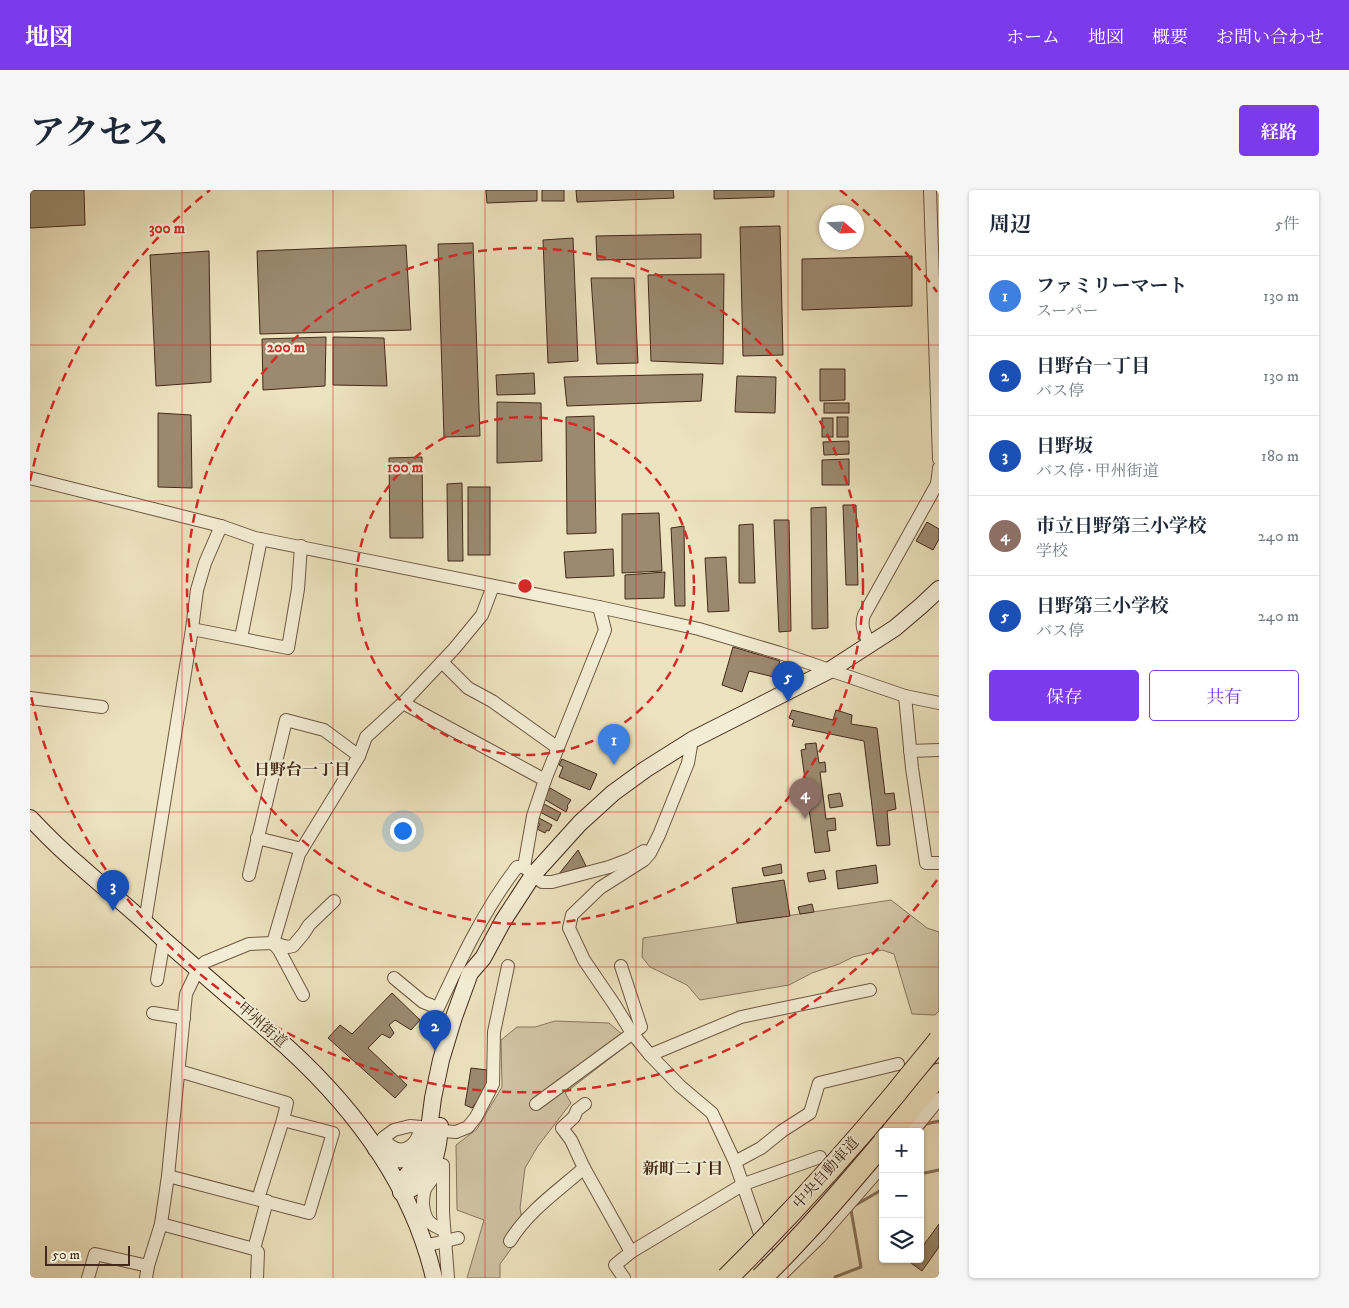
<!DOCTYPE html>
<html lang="ja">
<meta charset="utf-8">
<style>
:root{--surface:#fff;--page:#f6f6f7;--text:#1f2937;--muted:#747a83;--line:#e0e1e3;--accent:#7c3aed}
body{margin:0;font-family:"IM FELL DW Pica","Noto Serif JP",serif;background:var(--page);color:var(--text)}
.controls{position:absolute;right:15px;bottom:15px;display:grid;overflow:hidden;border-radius:5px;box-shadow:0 1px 4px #0004}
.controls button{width:45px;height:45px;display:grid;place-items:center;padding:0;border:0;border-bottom:1px solid var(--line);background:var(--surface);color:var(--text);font:25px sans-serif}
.compass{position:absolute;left:789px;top:15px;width:45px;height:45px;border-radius:50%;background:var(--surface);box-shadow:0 1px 4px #0004;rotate:109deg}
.scale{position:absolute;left:15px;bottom:12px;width:85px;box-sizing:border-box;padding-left:5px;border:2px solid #432919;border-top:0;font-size:14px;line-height:18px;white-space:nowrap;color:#432919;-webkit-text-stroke:4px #f3edd5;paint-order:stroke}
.you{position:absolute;left:372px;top:640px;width:18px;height:18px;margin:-12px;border:4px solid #fff;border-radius:50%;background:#1a73e8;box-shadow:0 0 0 8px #1a73e833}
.badge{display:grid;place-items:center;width:32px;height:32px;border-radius:50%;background:var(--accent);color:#fff;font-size:16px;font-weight:700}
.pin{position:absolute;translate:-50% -41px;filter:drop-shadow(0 1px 2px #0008)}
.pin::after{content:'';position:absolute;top:26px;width:18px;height:15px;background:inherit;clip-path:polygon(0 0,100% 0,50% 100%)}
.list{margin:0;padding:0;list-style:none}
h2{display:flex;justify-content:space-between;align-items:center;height:65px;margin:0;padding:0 20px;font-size:21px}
h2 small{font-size:16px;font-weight:400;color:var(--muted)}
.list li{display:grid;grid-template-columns:32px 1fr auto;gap:15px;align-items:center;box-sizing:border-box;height:80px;padding:0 20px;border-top:1px solid var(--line)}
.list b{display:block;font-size:19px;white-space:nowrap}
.list p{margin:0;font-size:16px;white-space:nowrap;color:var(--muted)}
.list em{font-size:16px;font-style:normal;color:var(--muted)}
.actions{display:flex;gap:10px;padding:15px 20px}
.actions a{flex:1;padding:11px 0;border:1px solid var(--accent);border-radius:5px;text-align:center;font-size:18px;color:var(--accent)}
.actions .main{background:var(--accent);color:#fff}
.icon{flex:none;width:28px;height:28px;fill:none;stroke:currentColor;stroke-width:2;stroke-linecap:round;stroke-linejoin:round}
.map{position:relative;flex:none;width:909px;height:1088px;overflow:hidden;border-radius:5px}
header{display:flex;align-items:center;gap:30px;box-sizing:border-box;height:70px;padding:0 25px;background:var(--accent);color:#fff}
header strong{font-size:24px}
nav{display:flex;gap:28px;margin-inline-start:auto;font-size:18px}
.intro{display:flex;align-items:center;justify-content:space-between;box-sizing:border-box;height:120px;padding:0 30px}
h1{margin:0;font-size:35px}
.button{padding:12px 22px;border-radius:5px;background:var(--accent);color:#fff;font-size:18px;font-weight:700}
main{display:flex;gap:30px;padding:0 30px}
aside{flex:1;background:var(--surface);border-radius:5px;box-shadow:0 1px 4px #0004}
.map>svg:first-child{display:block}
.green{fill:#d0c3a3;stroke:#8a765e}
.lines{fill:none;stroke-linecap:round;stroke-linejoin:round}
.stream{stroke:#86735b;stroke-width:3}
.building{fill:#9b8a6f;stroke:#432919}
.street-casing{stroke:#6e5842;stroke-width:14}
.secondary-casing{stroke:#432919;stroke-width:18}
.highway-casing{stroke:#432919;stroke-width:23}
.street{stroke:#f3edd5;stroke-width:12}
.secondary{stroke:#f3edd5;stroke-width:16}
.highway{stroke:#ede3bf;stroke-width:21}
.highway-bridge-casing{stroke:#432919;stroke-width:23;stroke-linecap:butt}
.highway-bridge{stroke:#ede3bf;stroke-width:21}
.grid{fill:none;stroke:#d62828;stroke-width:1;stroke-opacity:0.55}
.ring{fill:none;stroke:#d62828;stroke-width:2.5;stroke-dasharray:9 6}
.labels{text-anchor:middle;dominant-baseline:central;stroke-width:4.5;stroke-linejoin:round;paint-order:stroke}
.street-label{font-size:15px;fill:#432919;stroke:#f3edd5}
.neighbourhood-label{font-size:16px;font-weight:bold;fill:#432919;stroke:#f3edd5}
.centre{fill:#d62828;stroke:#f3edd5;stroke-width:2.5}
.ring-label{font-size:15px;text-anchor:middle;font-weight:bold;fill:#d62828;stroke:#f3edd5;stroke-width:4.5;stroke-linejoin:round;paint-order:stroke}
</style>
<header>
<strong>地図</strong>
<nav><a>ホーム</a><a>地図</a><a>概要</a><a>お問い合わせ</a></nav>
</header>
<div class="intro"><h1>アクセス</h1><a class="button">経路</a></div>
<main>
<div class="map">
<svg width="909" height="1088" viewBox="0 0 909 1088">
<rect width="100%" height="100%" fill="#ede3bf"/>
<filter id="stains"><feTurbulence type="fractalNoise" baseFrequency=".004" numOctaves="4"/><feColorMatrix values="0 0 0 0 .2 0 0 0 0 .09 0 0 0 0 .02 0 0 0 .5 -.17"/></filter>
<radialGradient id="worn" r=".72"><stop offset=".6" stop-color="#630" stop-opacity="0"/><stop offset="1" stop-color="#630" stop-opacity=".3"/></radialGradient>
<g class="green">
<polygon points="861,710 897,738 909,742 909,821 905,825 882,824 864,764 852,760 823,767 809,774 782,783 759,795 670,810 657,795 620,777 612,767 613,748"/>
<polygon points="525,831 579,833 601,852 535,903 541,913 508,956 495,978 490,1018 494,1041 470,1074 470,1088 437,1088 454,1030 427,1020 426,955 447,939 472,897 471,850 487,837 505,837"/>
</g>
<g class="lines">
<g class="stream">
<polyline points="894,937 896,934 909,931"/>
<polyline points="890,984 909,980"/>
<polyline points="805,1088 805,1087 831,1077 821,1020 824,1016 853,999"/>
</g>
</g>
<g class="building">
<polygon points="0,0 54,0 55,35 0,38"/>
<polygon points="456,0 507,0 507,11 457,13"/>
<rect x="512" y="0" width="22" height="11"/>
<polygon points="546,0 643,0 644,8 547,12"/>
<polygon points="684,0 744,0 744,7 684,9"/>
<polygon points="750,36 753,165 713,166 710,37"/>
<polygon points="671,44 671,68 567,70 566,46"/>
<polygon points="543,48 548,171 518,173 513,50"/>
<polygon points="443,53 450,246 414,247 408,54"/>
<polygon points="376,55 381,140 230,144 227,61"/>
<polygon points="179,61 181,192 126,196 120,65"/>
<polygon points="882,66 882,116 772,120 772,69"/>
<polygon points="694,84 693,174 621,171 618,85"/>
<polygon points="561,88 604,88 608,173 567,174"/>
<polygon points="296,147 295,196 233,200 232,149"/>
<polygon points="303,147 354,148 357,196 303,195"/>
<polygon points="790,179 815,179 815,210 790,211"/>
<polygon points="504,183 505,204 467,205 466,185"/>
<polygon points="673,184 671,211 537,216 534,187"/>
<polygon points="707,186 746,187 745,223 705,222"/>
<polygon points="467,212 511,213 512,271 467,273"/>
<rect x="794" y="213" width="25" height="10"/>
<polygon points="128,223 161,225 162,298 128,297"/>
<polygon points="564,226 566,343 537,344 536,227"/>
<rect x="807" y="227" width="11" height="20"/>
<rect x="792" y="228" width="11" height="19"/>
<polygon points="819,251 819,264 794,265 793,252"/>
<polygon points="392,267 393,348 360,348 359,268"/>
<polygon points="819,269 819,295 792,295 792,270"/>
<polygon points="432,293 433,371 418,371 417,294"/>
<rect x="438" y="297" width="22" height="68"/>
<polygon points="813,315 826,315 828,395 816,395"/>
<polygon points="796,317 798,438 782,439 781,318"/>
<polygon points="629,323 632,381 592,383 592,324"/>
<polygon points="744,330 759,330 761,441 749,442"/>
<polygon points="897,332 909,339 909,349 903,360 886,351"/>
<polygon points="723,334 725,393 709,393 709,335"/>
<polygon points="654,336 655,416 645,416 641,338"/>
<polygon points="583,359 584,386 536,388 534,362"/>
<polygon points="696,367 699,421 678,422 675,368"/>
<polygon points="635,382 634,408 595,409 595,385"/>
<polygon points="703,457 750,471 744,487 719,481 712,502 692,495"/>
<polygon points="762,520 803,530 806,520 822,525 821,534 847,538 855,604 864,603 866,619 857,621 860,655 847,656 834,551 762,536 764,530 759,528"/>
<polygon points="786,553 789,573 795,572 796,582 790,582 796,629 805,628 806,640 797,641 800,661 785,663 771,560 776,559 775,554"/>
<polygon points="532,569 567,584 560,600 529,587 533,577 529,575"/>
<polygon points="520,598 541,610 537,616 538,617 536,622 514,609"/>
<polygon points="810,603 813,616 800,618 798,605"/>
<polygon points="514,614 531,623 527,631 510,622"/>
<polygon points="509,628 522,635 519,641 517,640 515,643 507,639 510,634 507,633"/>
<polygon points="548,660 556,676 529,684"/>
<polygon points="751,674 752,683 734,686 732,678"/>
<polygon points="846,675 848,693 808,699 806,681"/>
<polygon points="794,680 796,689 779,692 777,683"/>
<polygon points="754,690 760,726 707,733 702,698"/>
<polygon points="782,714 784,722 770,724 768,717"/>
<polygon points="362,803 390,830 381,840 365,830 359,835 364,843 360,848 352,844 338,858 377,895 365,908 298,848 310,835 322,844"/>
<polygon points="441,878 457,880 457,893 455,895 452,904 442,918 435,915"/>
<polygon points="909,1034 909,1057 892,1081 881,1073 884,1069 890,1069 890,1060"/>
</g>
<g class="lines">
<defs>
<g id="street">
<polyline points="900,0 909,269"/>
<polyline points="0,288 191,336 225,348 569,417 669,439 750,463 875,506 909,513"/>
<polyline points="162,439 258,458 268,399 271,356"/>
<polyline points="211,448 231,349"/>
<path d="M840 455C835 444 830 437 834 425L907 294 909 278"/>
<polyline points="412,472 438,498 462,511 528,558"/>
<polyline points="875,506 882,578 896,673 909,673"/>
<polyline points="0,508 72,517"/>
<polyline points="373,513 515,590"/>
<polyline points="662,550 658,573 629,645 620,663 614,670 570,698 542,725 539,738 554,770 584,814 602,843 620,865 650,896 682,923 705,972 738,1067 747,1088"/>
<polyline points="880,561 909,560"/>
<polyline points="227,648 272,659"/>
<polyline points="494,677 503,626 515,590 575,440 569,417"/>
<polyline points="219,685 256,530 294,540 329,566"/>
<polyline points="115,732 162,439 167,400 175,373 191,336"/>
<path d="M364 788 393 812 408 818C431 769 454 720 487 677H494L512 692H522L579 677 600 669 614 661"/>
<polyline points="127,790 134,750"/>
<polyline points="273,805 249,760 243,753 269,664 329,566 336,547 373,513 424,459 452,425 463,396"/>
<polyline points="123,823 154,828"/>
<polyline points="620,865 711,827 840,800"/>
<polyline points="506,914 611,837 591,776"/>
<path d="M380 936 391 937C386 960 368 968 353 948L364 940Z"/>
<polyline points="401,940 426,942 438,937 446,927 463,894 464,842 478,776"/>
<polyline points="882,942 909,909"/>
<polyline points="705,972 731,958 752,941 780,923 789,893 868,874"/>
<polyline points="413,975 413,1023 418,1088"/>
<polyline points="554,978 541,950 532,938 544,927 547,920 555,914"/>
<path d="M407 983C403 988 398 994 395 999 393 1005 393 1010 393 1015 395 1031 400 1035 414 1040"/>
<polyline points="138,986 279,1023 303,943 253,930 257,913 149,881"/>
<polyline points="228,1009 253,930"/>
<polyline points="131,1034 224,1059 237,1011"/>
<path d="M480 1051C498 1021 528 1001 554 978L601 1062"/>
<polyline points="394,1056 428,1048"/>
<polyline points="224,1059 228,1062 227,1088"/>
<polyline points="58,1088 65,1064 118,1076"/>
<polyline points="116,1088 118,1076 131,1034 138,986 156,804 168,779 175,772 219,754 243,753 258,757 263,756 274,743 279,735 304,711"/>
<polyline points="594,1088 585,1075 601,1062 714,994 790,967"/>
<polyline points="748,1088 790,1047 853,975"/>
</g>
<g id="secondary">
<path d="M0 628C16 645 32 661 50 676 78 701 107 724 134 750L257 857C325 919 383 997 404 1088"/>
<path d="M346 959C367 973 379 975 394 952"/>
<polyline points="371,1002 377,985 391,969 397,954 403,908 411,870 424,827 440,783 453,768 473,731 503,685 550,633 583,603 616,579 662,550 800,480 865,438 892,415 909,399"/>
<path d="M371 1002C390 1000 404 976 407 959 409 951 409 943 410 936"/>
</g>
<polyline id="highway" points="862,942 909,884"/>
</defs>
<use href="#street" class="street-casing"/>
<use href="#secondary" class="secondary-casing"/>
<use href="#highway" class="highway-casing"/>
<use href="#street" class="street"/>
<use href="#secondary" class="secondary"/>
<use href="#highway" class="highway"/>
<defs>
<g id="highway-bridge">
<path d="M697 1088C756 1029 813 967 866 903 880 885 895 868 909 850"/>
<path d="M731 1088C774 1046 814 999 853 953"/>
</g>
</defs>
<use href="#highway-bridge" class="highway-bridge-casing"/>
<use href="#highway-bridge" class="highway-bridge"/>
</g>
<path class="grid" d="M152 0V1088M303 0V1088M455 0V1088M606 0V1088M758 0V1088M0 155H909M0 311H909M0 466H909M0 622H909M0 777H909M0 933H909"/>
<g class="ring">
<circle cx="495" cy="396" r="169"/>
<circle cx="495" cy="396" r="338"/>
<path d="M907 690A506 506 0 0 1 0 501M0 291A506 506 0 0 1 180 0M810 0A506 506 0 0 1 907 102"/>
</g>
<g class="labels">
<g class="street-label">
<text transform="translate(232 835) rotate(41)">甲州街道</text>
<text transform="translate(796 983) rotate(-48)">中央自動車道</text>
</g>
<g class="neighbourhood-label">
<text x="272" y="580">日野台一丁目</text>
<text x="653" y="979">新町二丁目</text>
</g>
</g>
<circle cx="495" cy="396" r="8" class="centre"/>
<g class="ring-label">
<text x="137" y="43">300 m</text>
<text x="256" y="162">200 m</text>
<text x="375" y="282">100 m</text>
</g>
<rect width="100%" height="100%" filter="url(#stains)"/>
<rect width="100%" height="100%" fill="url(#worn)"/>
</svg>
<div class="controls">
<button>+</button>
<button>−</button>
<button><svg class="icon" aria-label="layers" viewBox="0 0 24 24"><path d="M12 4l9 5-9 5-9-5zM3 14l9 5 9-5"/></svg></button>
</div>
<svg class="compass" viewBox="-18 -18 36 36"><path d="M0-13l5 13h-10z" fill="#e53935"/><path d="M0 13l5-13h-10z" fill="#747a83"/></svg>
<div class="scale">50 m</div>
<div class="you"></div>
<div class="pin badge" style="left:584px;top:575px;background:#3f7fe0">1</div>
<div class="pin badge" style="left:405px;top:861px;background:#1a4fb4">2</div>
<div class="pin badge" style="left:83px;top:721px;background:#1a4fb4">3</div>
<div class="pin badge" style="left:775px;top:629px;background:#8d6e63">4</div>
<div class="pin badge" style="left:758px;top:512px;background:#1a4fb4">5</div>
</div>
<aside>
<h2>周辺<small>5件</small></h2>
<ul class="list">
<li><span class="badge" style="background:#3f7fe0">1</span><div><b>ファミリーマート</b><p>スーパー</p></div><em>130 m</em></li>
<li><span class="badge" style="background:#1a4fb4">2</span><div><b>日野台一丁目</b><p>バス停</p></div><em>130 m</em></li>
<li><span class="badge" style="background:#1a4fb4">3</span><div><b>日野坂</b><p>バス停 · 甲州街道</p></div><em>180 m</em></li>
<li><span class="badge" style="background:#8d6e63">4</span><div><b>市立日野第三小学校</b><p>学校</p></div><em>240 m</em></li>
<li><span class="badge" style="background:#1a4fb4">5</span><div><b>日野第三小学校</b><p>バス停</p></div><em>240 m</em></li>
</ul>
<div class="actions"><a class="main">保存</a><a>共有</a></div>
</aside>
</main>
